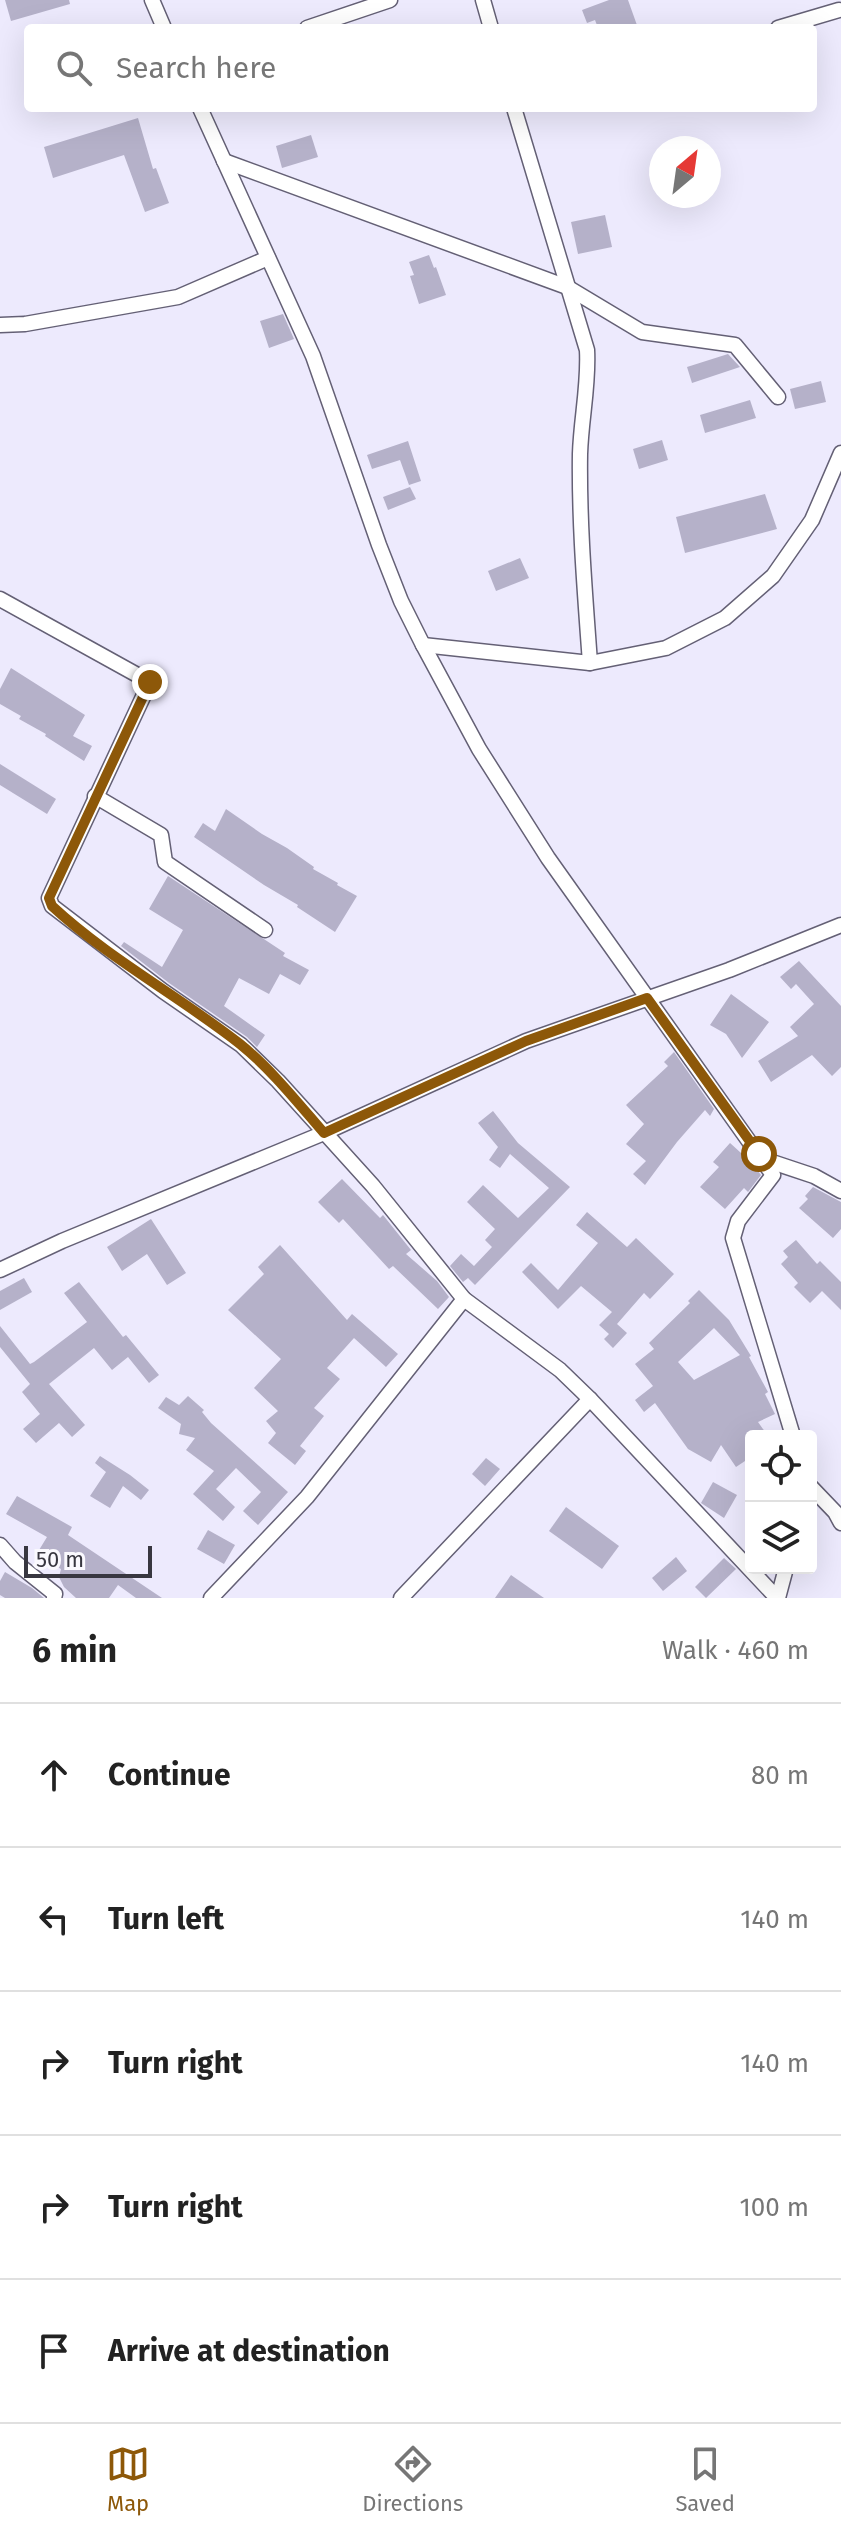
<!DOCTYPE html>
<meta charset="utf-8">
<style>
:root{--surface:#fff;--page:#f6f6f6;--text:#222;--muted:#767676;--line:#e0e0e0;--accent:#8d5809}
body{margin:0;font-family:"Fira Sans",sans-serif;background:var(--page);color:var(--text)}
.controls{position:absolute;right:24px;bottom:24px;display:grid;overflow:hidden;border-radius:8px;box-shadow:0 8px 32px #0002}
.controls button{width:72px;height:72px;display:grid;place-items:center;padding:0;border:0;border-bottom:2px solid var(--line);background:var(--surface);color:var(--text);font:40px sans-serif}
.compass{position:absolute;left:649px;top:136px;width:72px;height:72px;border-radius:50%;background:var(--surface);box-shadow:0 8px 32px #0002;rotate:29deg}
.scale{position:absolute;left:24px;bottom:20px;width:128px;box-sizing:border-box;padding-left:8px;border:4px solid #383740;border-top:0;font-size:22px;line-height:28px;white-space:nowrap;color:#383740;-webkit-text-stroke:6px #faf9fe;paint-order:stroke}
.stop{position:absolute;width:24px;height:24px;margin:-18px;border:6px solid #8d5809;border-radius:50%;background:#fff}
.stop.end{background:#8d5809;border-color:#fff;box-shadow:0 2px 8px #0008}
.list{margin:0;padding:0;list-style:none}
h2{display:flex;justify-content:space-between;align-items:center;height:104px;margin:0;padding:0 32px;font-size:34px}
h2 small{font-size:26px;font-weight:400;color:var(--muted)}
.list li{display:grid;grid-template-columns:52px 1fr auto;gap:24px;align-items:center;box-sizing:border-box;height:144px;padding:0 32px;border-top:2px solid var(--line)}
.list b{display:block;font-size:30px;white-space:nowrap}
.list em{font-size:26px;font-style:normal;color:var(--muted)}
.icon{flex:none;width:44px;height:44px;fill:none;stroke:currentColor;stroke-width:2;stroke-linecap:round;stroke-linejoin:round}
.map{position:relative;flex:none;width:841px;height:1598px;overflow:hidden}
.search{position:absolute;background:var(--surface);box-shadow:0 8px 32px #0002;left:24px;right:24px;top:24px;height:88px;display:flex;align-items:center;gap:20px;box-sizing:border-box;padding:0 28px;border-radius:8px;color:var(--muted);font-size:30px}
.sheet{height:824px;background:var(--surface)}
nav{display:flex;justify-content:space-around;align-items:center;box-sizing:border-box;height:112px;border-top:2px solid var(--line);background:var(--surface);font-size:22px;color:var(--muted)}
nav a{display:grid;justify-items:center;gap:4px}
nav .on{color:var(--accent)}
.map>svg:first-child{display:block}
.building{fill:#b5b1c9;fill-rule:evenodd}
.lines{fill:none;stroke-linecap:round;stroke-linejoin:round}
.street-casing{stroke:#646075;stroke-width:17}
.street{stroke:#fff;stroke-width:14}
.route{stroke:#8d5809;stroke-width:10}
</style>
<div class="map">
<svg width="841" height="1598" viewBox="0 0 841 1598">
<rect width="100%" height="100%" fill="#edeafd"/>
<g class="building">
<polygon points="5,0 69,0 70,4 11,21"/>
<polygon points="609,0 628,0 638,28 598,28 595,20 587,23 582,10"/>
<polygon points="138,118 153,169 156,168 169,203 145,212 124,155 53,178 44,147"/>
<polygon points="311,135 318,157 282,168 276,146"/>
<polygon points="605,215 612,247 578,254 571,222"/>
<polygon points="429,255 434,268 436,267 446,295 419,304 410,276 414,275 409,262"/>
<polygon points="283,314 294,339 269,348 260,321"/>
<polygon points="728,354 740,367 692,383 687,367"/>
<polygon points="821,381 826,402 795,409 790,389"/>
<polygon points="750,400 756,418 705,433 700,415"/>
<polygon points="662,440 668,460 639,469 633,449"/>
<polygon points="408,441 421,481 409,485 400,460 372,469 367,455"/>
<polygon points="410,487 416,499 388,510 383,497"/>
<polygon points="765,494 777,529 685,553 676,517"/>
<polygon points="520,558 529,578 496,591 488,571"/>
<polygon points="11,668 85,715 73,736 92,746 84,761 45,736 46,734 19,719 21,716 0,704 0,689"/>
<polygon points="0,764 56,799 47,814 0,785"/>
<polygon points="226,809 262,834 287,848 314,867 313,869 338,883 337,885 357,896 335,932 297,907 298,905 264,885 194,837 203,823 215,831"/>
<polygon points="168,876 285,953 283,956 309,970 300,985 280,974 269,994 239,978 224,1006 265,1035 257,1047 247,1037 169,983 121,946 124,942 162,967 183,930 149,909"/>
<polygon points="799,961 841,1006 841,1067 832,1076 812,1055 771,1082 758,1061 798,1036 790,1027 814,1004 796,984 791,989 780,977"/>
<polygon points="731,994 769,1022 742,1058 726,1034 710,1025"/>
<polygon points="674,1052 714,1109 710,1116 705,1110 677,1142 645,1185 633,1174 646,1161 626,1144 644,1124 626,1105 668,1066 664,1062"/>
<polygon points="493,1111 518,1143 570,1187 475,1285 468,1278 463,1282 450,1266 461,1254 474,1266 492,1247 485,1240 495,1229 467,1202 483,1185 518,1218 549,1188 510,1154 500,1168 489,1160 498,1147 478,1123"/>
<polygon points="730,1143 751,1162 761,1175 748,1192 744,1188 725,1209 700,1187 719,1167 713,1162"/>
<polygon points="342,1179 380,1218 383,1215 411,1250 406,1254 437,1281 449,1297 438,1309 393,1266 389,1269 343,1219 339,1223 318,1202"/>
<polygon points="813,1187 841,1202 841,1229 833,1238 799,1208 808,1199 805,1196"/>
<polygon points="587,1212 627,1247 636,1238 674,1274 650,1299 644,1293 617,1324 627,1333 613,1348 604,1339 609,1334 599,1325 612,1312 581,1286 558,1309 522,1272 531,1263 558,1290 598,1243 576,1225"/>
<polygon points="151,1219 186,1273 167,1285 147,1254 122,1271 107,1247"/>
<polygon points="796,1240 817,1264 820,1261 841,1282 841,1310 822,1291 810,1303 794,1287 798,1283 781,1264 788,1257 783,1251"/>
<polygon points="280,1245 347,1320 352,1314 398,1354 386,1367 354,1338 327,1368 340,1379 314,1408 324,1416 300,1446 306,1451 295,1465 268,1443 276,1433 266,1421 278,1411 254,1388 281,1359 228,1310 264,1274 258,1267"/>
<polygon points="24,1278 32,1292 0,1310 0,1291"/>
<polygon points="79,1282 123,1337 126,1335 159,1375 149,1383 128,1357 112,1370 94,1348 49,1384 85,1425 72,1437 59,1423 36,1443 23,1429 40,1414 22,1392 30,1384 0,1347 0,1326 30,1364 34,1362 87,1322 64,1293"/>
<path d="M699 1290 729 1320 751 1356 749 1357 768 1392 765 1394 775 1414 758 1422 768 1436H751V1457L736 1467 721 1445 711 1462 688 1449 655 1403 644 1412 635 1400 653 1386 635 1364 654 1349 649 1343 690 1303 688 1301ZM714 1328 740 1355 694 1380 678 1362Z"/>
<polygon points="188,1396 204,1410 202,1412 211,1423 288,1492 258,1525 243,1511 261,1492 236,1468 216,1489 235,1507 223,1521 193,1494 214,1471 186,1450 195,1438 179,1434 181,1424 158,1408 166,1397 179,1405"/>
<polygon points="100,1456 130,1475 149,1490 141,1500 123,1486 110,1508 90,1496 106,1472 95,1463"/>
<polygon points="486,1458 500,1469 485,1486 472,1474"/>
<polygon points="713,1482 737,1495 724,1518 701,1503"/>
<polygon points="17,1496 72,1527 68,1535 162,1598 136,1598 118,1585 109,1598 76,1598 64,1587 59,1577 61,1569 36,1555 47,1537 6,1514"/>
<polygon points="566,1507 619,1546 602,1569 549,1531"/>
<polygon points="208,1530 235,1545 224,1564 197,1549"/>
<polygon points="676,1557 687,1571 663,1591 652,1578"/>
<polygon points="724,1558 736,1569 706,1598 695,1587"/>
<polygon points="5,1572 32,1588 44,1598 5,1598 0,1595 0,1581"/>
<polygon points="511,1575 544,1598 495,1598"/>
</g>
<g class="lines">
<defs>
<g id="street">
<polyline points="152,0 164,28"/>
<polyline points="483,0 491,28"/>
<polyline points="307,28 390,0"/>
<polyline points="778,28 839,10"/>
<polyline points="200,108 313,356 379,545 401,601 423,645 479,749 548,858 773,1175 738,1221 733,1238 793,1436"/>
<path d="M514 108 587 350C589 385 581 419 580 454 579 524 585 593 590 663"/>
<polyline points="224,161 567,287 642,332 735,345 778,397"/>
<polyline points="0,325 25,324 178,297 268,258"/>
<polyline points="0,599 150,682 49,898 52,906 163,991 241,1045 278,1081 373,1186 464,1299 560,1370 590,1399 777,1598"/>
<polyline points="423,645 590,663 666,648 725,618 773,576 812,520 841,453"/>
<polyline points="95,796 161,835 165,862 265,930"/>
<polyline points="763,1159 814,1176 841,1191"/>
<polyline points="0,1270 62,1241 324,1133 526,1041 729,970 841,925"/>
<polyline points="811,1487 835,1512 841,1523"/>
<polyline points="0,1545 15,1562 55,1594 54,1598"/>
<polyline points="211,1598 307,1497 464,1299"/>
<polyline points="401,1598 590,1399"/>
<polyline points="778,1598 786,1568"/>
</g>
</defs>
<use href="#street" class="street-casing"/>
<use href="#street" class="street"/>
</g>
<g class="lines">
<path class="route" d="M150 682 49 898 52 906C109 959 179 996 240 1044 271 1069 298 1103 324 1133L526 1041 647 998 759 1154"/>
</g>
</svg>
<div class="controls">
<button><svg class="icon" aria-label="locate" viewBox="0 0 24 24"><circle cx="12" cy="12" r="6"/><path d="M12 2v4M12 18v4M2 12h4M18 12h4"/></svg></button>
<button><svg class="icon" aria-label="layers" viewBox="0 0 24 24"><path d="M12 4l9 5-9 5-9-5zM3 14l9 5 9-5"/></svg></button>
</div>
<svg class="compass" viewBox="-18 -18 36 36"><path d="M0-13l5 13h-10z" fill="#e53935"/><path d="M0 13l5-13h-10z" fill="#767676"/></svg>
<div class="scale">50 m</div>
<div class="stop" style="left:759px;top:1154px"></div>
<div class="stop end" style="left:150px;top:682px"></div>
<div class="search"><svg class="icon" aria-label="search" viewBox="0 0 24 24"><circle cx="10" cy="10" r="6"/><path d="M15 15l6 6"/></svg>Search here</div>
</div>
<section class="sheet">
<h2>6 min<small>Walk · 460 m</small></h2>
<ul class="list">
<li><svg class="icon" aria-label="ahead" viewBox="0 0 24 24"><path d="M12 20V5M6 11l6-6 6 6"/></svg><div><b>Continue</b></div><em>80 m</em></li>
<li><svg class="icon" aria-label="left" viewBox="0 0 24 24"><path d="M17 20v-9H6M10 6l-5 5 5 5"/></svg><div><b>Turn left</b></div><em>140 m</em></li>
<li><svg class="icon" aria-label="right" viewBox="0 0 24 24"><path d="M7 20v-9h11M14 6l5 5-5 5"/></svg><div><b>Turn right</b></div><em>140 m</em></li>
<li><svg class="icon" aria-label="right" viewBox="0 0 24 24"><path d="M7 20v-9h11M14 6l5 5-5 5"/></svg><div><b>Turn right</b></div><em>100 m</em></li>
<li><svg class="icon" aria-label="arrive" viewBox="0 0 24 24"><path d="M6 21V4h12l-3 4 3 4H6"/></svg><div><b>Arrive at destination</b></div></li>
</ul>
</section>
<nav>
<a class="on"><svg class="icon" aria-label="map" viewBox="0 0 24 24"><path d="M3 6l6-2 6 2 6-2v14l-6 2-6-2-6 2zM9 4v14M15 6v14"/></svg>Map</a>
<a><svg class="icon" aria-label="directions" viewBox="0 0 24 24"><path d="M12 3l9 9-9 9-9-9zM9 14v-3h6M13 9l2 2-2 2"/></svg>Directions</a>
<a><svg class="icon" aria-label="saved" viewBox="0 0 24 24"><path d="M7 4h10v16l-5-4-5 4z"/></svg>Saved</a>
</nav>
